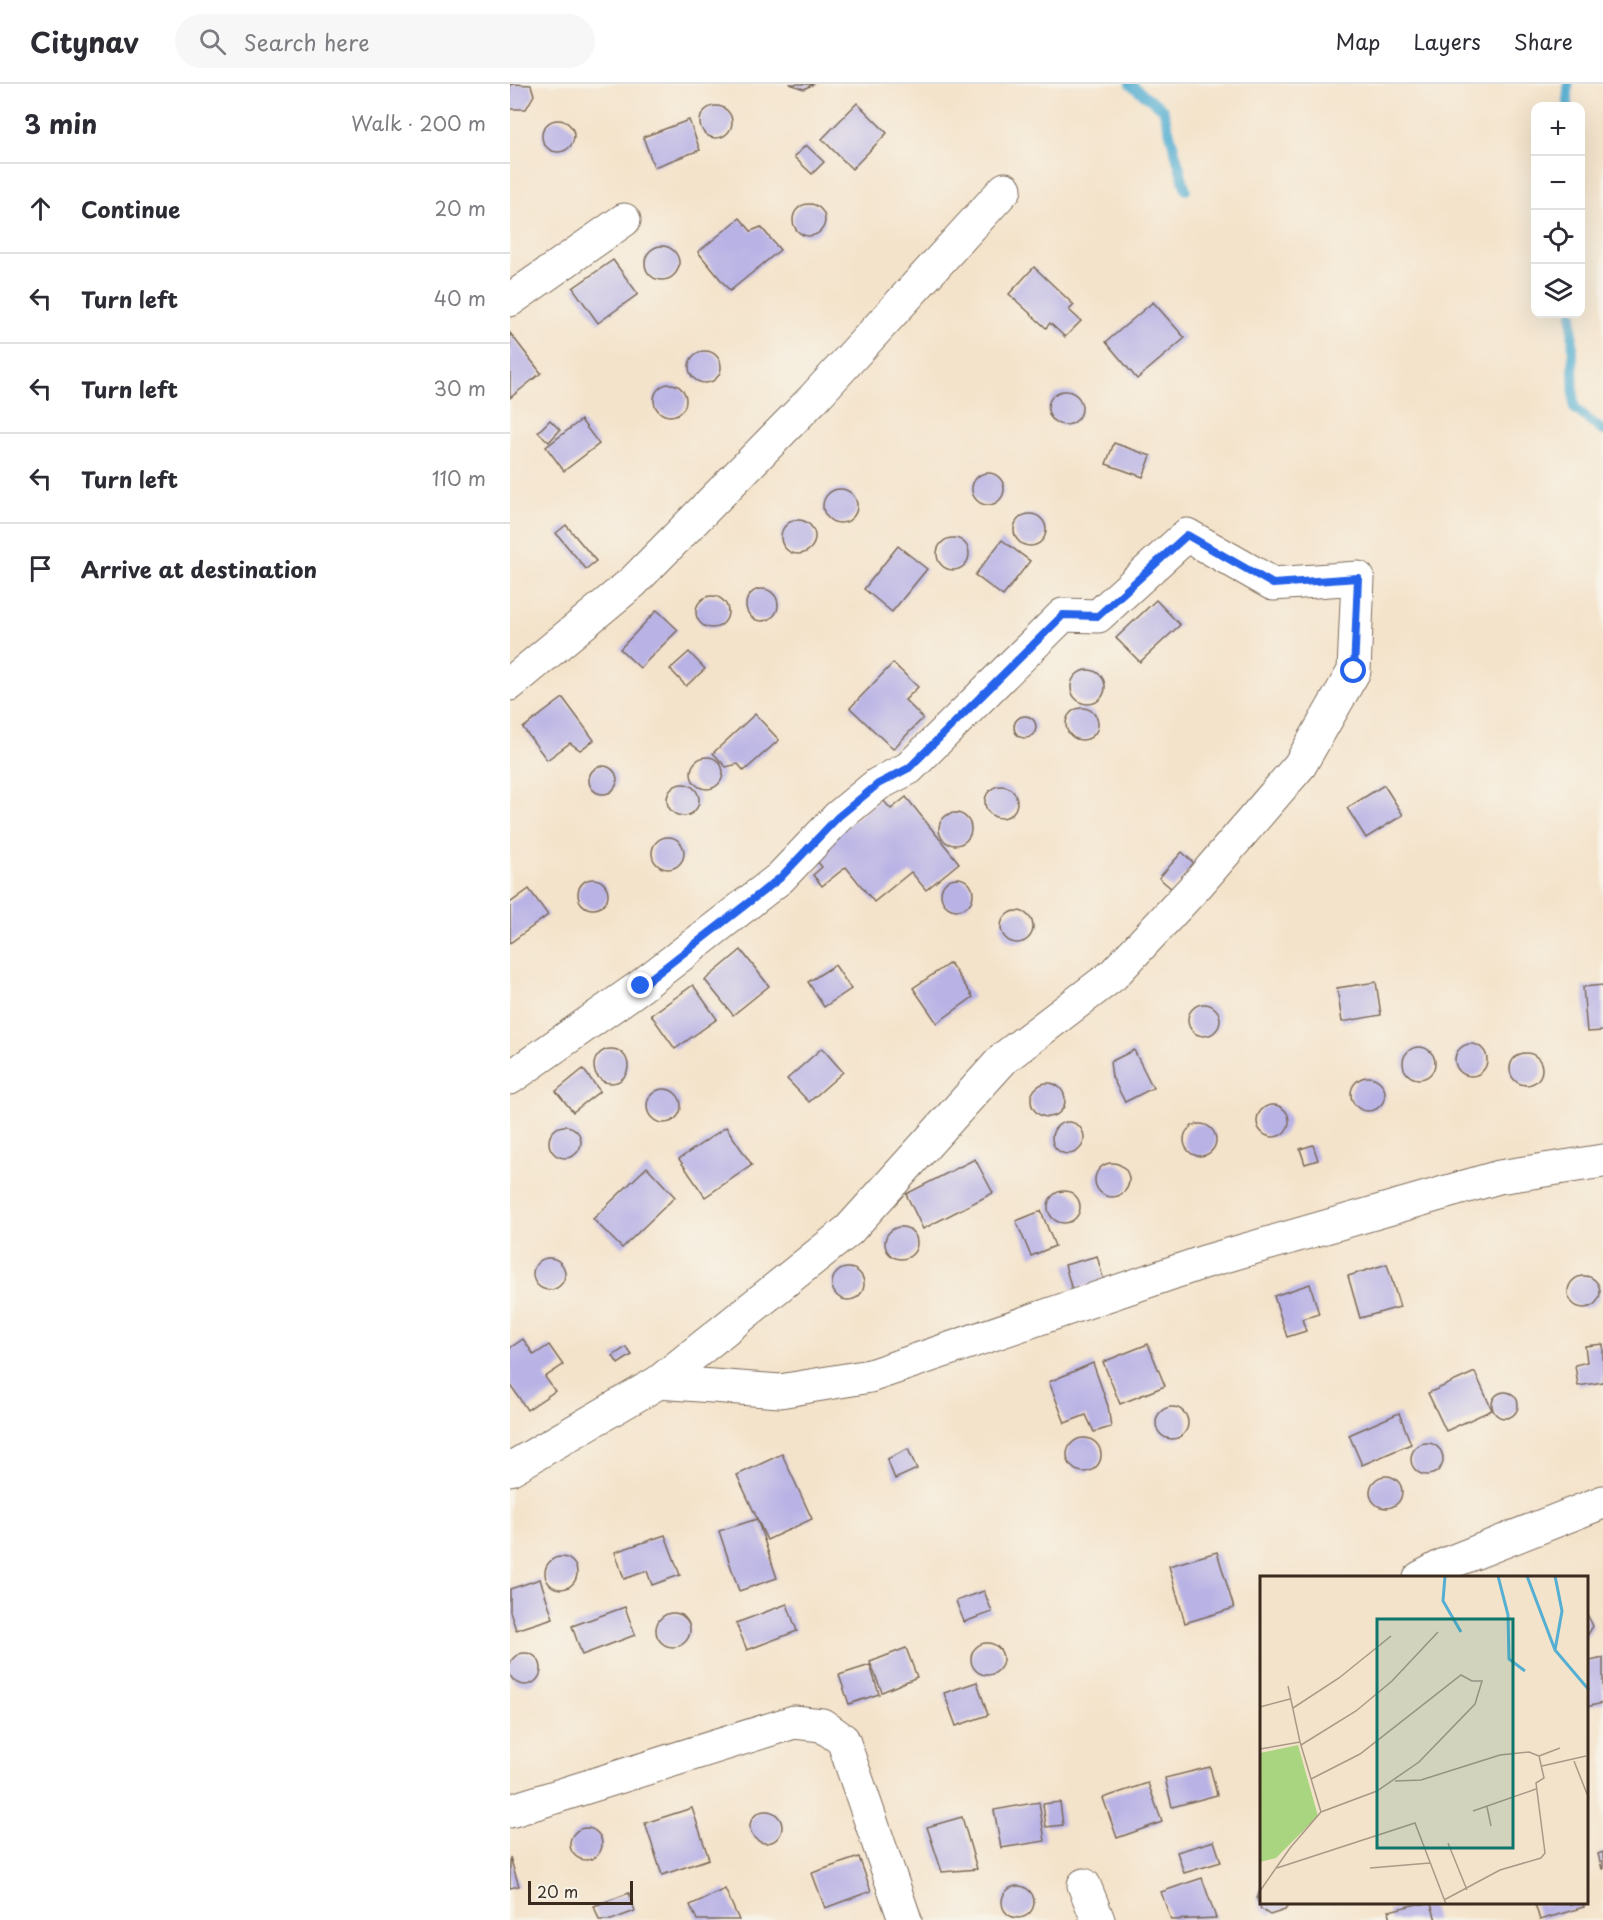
<!DOCTYPE html>
<meta charset="utf-8">
<style>
:root{--surface:#fff;--page:#f7f7f7;--text:#2b2b33;--muted:#7c7c81;--line:#e1e1e2}
body{margin:0;font-family:"Playpen Sans",sans-serif;background:var(--page);color:var(--text)}
.controls{position:absolute;right:18px;top:18px;display:grid;overflow:hidden;border-radius:12px;box-shadow:0 6px 24px #0002}
.controls button{width:54px;height:54px;display:grid;place-items:center;padding:0;border:0;border-bottom:2px solid var(--line);background:var(--surface);color:var(--text);font:30px sans-serif}
.scale{position:absolute;left:18px;bottom:15px;width:105px;box-sizing:border-box;padding-left:6px;border:3px solid #3b2a1e;border-top:0;font-size:16px;line-height:21px;white-space:nowrap;color:#3b2a1e;-webkit-text-stroke:4px #f7f3e8;paint-order:stroke}
.stop{position:absolute;width:18px;height:18px;margin:-14px;border:4px solid #2563eb;border-radius:50%;background:#fff}
.stop.end{background:#2563eb;border-color:#fff;box-shadow:0 2px 6px #0008}
.list{margin:0;padding:0;list-style:none}
h2{display:flex;justify-content:space-between;align-items:center;height:78px;margin:0;padding:0 24px;font-size:26px}
h2 small{font-size:20px;font-weight:400;color:var(--muted)}
.list li{display:grid;grid-template-columns:39px 1fr auto;gap:18px;align-items:center;box-sizing:border-box;height:90px;padding:0 24px;border-top:2px solid var(--line)}
.list b{display:block;font-size:22px;white-space:nowrap}
.list em{font-size:20px;font-style:normal;color:var(--muted)}
.icon{flex:none;width:33px;height:33px;fill:none;stroke:currentColor;stroke-width:2;stroke-linecap:round;stroke-linejoin:round}
.map{position:relative;flex:none;width:1093px;height:1836px;overflow:hidden}
header{display:flex;align-items:center;gap:36px;box-sizing:border-box;height:84px;padding:0 30px;background:var(--surface);border-bottom:2px solid var(--line)}
header strong{font-size:28px}
nav{display:flex;gap:33px;margin-inline-start:auto;font-size:21px}
.search{width:420px;height:54px;background:var(--page);display:flex;align-items:center;gap:15px;box-sizing:border-box;padding:0 21px;border-radius:33px;color:var(--muted);font-size:22px}
main{display:flex}
aside{flex:1;background:var(--surface)}
.map>svg:first-child{display:block}
.lines{fill:none;stroke-linecap:round;stroke-linejoin:round}
.stream{stroke:#54afd2;stroke-width:10}
.building{fill:#b9b3e5}
.minor-casing{stroke:#7c6b5b;stroke-width:35}
.minor{stroke:#fff;stroke-width:33}
.route{stroke:#2563eb;stroke-width:8}
.inset-river{fill:none;stroke:#54afd2;stroke-width:3}
.inset-road{fill:none;stroke:#aa9986;stroke-width:1.5}
.view{fill:#0f766e;fill-opacity:0.15;stroke:#0f766e;stroke-width:3}
.inset-edge{fill:none;stroke:#3b2a1e;stroke-width:3}
</style>
<header>
<strong>Citynav</strong>
<div class="search"><svg class="icon" aria-label="search" viewBox="0 0 24 24"><circle cx="10" cy="10" r="6"/><path d="M15 15l6 6"/></svg>Search here</div>
<nav><a>Map</a><a>Layers</a><a>Share</a></nav>
</header>
<main>
<aside>
<h2>3 min<small>Walk · 200 m</small></h2>
<ul class="list">
<li><svg class="icon" aria-label="ahead" viewBox="0 0 24 24"><path d="M12 20V5M6 11l6-6 6 6"/></svg><div><b>Continue</b></div><em>20 m</em></li>
<li><svg class="icon" aria-label="left" viewBox="0 0 24 24"><path d="M17 20v-9H6M10 6l-5 5 5 5"/></svg><div><b>Turn left</b></div><em>40 m</em></li>
<li><svg class="icon" aria-label="left" viewBox="0 0 24 24"><path d="M17 20v-9H6M10 6l-5 5 5 5"/></svg><div><b>Turn left</b></div><em>30 m</em></li>
<li><svg class="icon" aria-label="left" viewBox="0 0 24 24"><path d="M17 20v-9H6M10 6l-5 5 5 5"/></svg><div><b>Turn left</b></div><em>110 m</em></li>
<li><svg class="icon" aria-label="arrive" viewBox="0 0 24 24"><path d="M6 21V4h12l-3 4 3 4H6"/></svg><div><b>Arrive at destination</b></div></li>
</ul>
</aside>
<div class="map">
<svg width="1093" height="1836" viewBox="0 0 1093 1836">
<rect width="100%" height="100%" fill="#f7f3e8"/>
<filter id="ink" filterUnits="userSpaceOnUse"><feTurbulence type="fractalNoise" baseFrequency=".0167" numOctaves="2"/><feDisplacementMap in="SourceGraphic" scale="12" xChannelSelector="R" yChannelSelector="G"/><feConvolveMatrix kernelMatrix="1 2 1 2 8 2 1 2 1" color-interpolation-filters="sRGB"/></filter>
<filter id="wash" filterUnits="userSpaceOnUse"><feTurbulence type="fractalNoise" baseFrequency=".008" numOctaves="4" result="noise"/><feDisplacementMap in="SourceGraphic" scale="24" xChannelSelector="R" yChannelSelector="G"/><feGaussianBlur stdDeviation="1.35" result="paint"/><feColorMatrix in="noise" values="0 0 0 0 0 0 0 0 0 0 0 0 0 0 0 0 0 1.4 0 .05"/><feComposite in="paint" operator="in"/></filter>
<g filter="url(#wash)">
<rect width="100%" height="100%" fill="#f4e3cb"/>
<g class="lines">
<g class="stream">
<polyline points="620,0 653,25 676,106"/>
<polyline points="1058,0 1058,22"/>
<polyline points="1062,230 1064,324 1093,347"/>
</g>
</g>
<g id="blocks">
<g class="building">
<polygon points="0,0 21,1 24,11 16,25 0,25"/>
<polygon points="279,0 304,0 294,5"/>
<polygon points="347,19 377,49 342,85 312,55"/>
<circle cx="206" cy="38" r="16"/>
<circle cx="48" cy="52" r="16"/>
<polygon points="179,36 190,66 144,83 133,53"/>
<polygon points="296,61 314,78 302,90 284,73"/>
<circle cx="299" cy="136" r="16"/>
<polygon points="230,134 241,147 251,143 270,166 220,207 188,168"/>
<circle cx="152" cy="179" r="17"/>
<polygon points="103,176 128,210 88,239 63,204"/>
<polygon points="524,183 564,221 559,226 571,237 555,253 540,239 536,244 499,210"/>
<polygon points="643,218 675,254 627,295 596,258"/>
<polygon points="0,249 31,289 0,314"/>
<circle cx="195" cy="283" r="16"/>
<circle cx="160" cy="316" r="16"/>
<circle cx="555" cy="324" r="17"/>
<polygon points="40,336 50,346 39,358 28,348"/>
<polygon points="71,336 89,360 54,387 36,363"/>
<polygon points="604,359 641,372 633,393 596,380"/>
<circle cx="478" cy="405" r="16"/>
<circle cx="330" cy="422" r="17"/>
<circle cx="520" cy="446" r="16"/>
<circle cx="288" cy="453" r="17"/>
<polygon points="56,441 86,477 76,485 46,449"/>
<circle cx="443" cy="470" r="16"/>
<polygon points="492,456 520,477 493,512 465,491"/>
<polygon points="388,462 417,485 382,528 354,505"/>
<circle cx="252" cy="521" r="16"/>
<circle cx="202" cy="528" r="16"/>
<polygon points="646,516 670,541 630,578 606,554"/>
<polygon points="147,526 168,546 130,584 110,565"/>
<polygon points="179,568 195,585 176,602 160,585"/>
<polygon points="383,579 408,603 395,616 413,634 383,665 340,624"/>
<circle cx="578" cy="603" r="17"/>
<polygon points="53,614 84,656 70,666 60,659 37,676 13,644"/>
<circle cx="572" cy="640" r="16"/>
<polygon points="245,630 269,656 234,687 228,680 216,683 203,669"/>
<circle cx="515" cy="643" r="11"/>
<circle cx="197" cy="689" r="16"/>
<circle cx="93" cy="696" r="14"/>
<circle cx="173" cy="716" r="16"/>
<polygon points="874,701 893,731 856,754 837,724"/>
<circle cx="491" cy="718" r="16"/>
<polygon points="396,713 449,779 416,806 401,788 364,818 336,783 312,802 303,791 312,783 301,770 371,714 381,725"/>
<circle cx="445" cy="745" r="16"/>
<circle cx="158" cy="769" r="16"/>
<polygon points="672,768 685,780 662,805 649,794"/>
<circle cx="447" cy="810" r="16"/>
<circle cx="83" cy="810" r="15"/>
<polygon points="19,805 38,831 0,859 0,819"/>
<circle cx="507" cy="843" r="16"/>
<polygon points="231,866 259,902 223,931 195,896"/>
<polygon points="440,879 463,913 427,939 403,904"/>
<polygon points="325,881 341,905 314,923 298,898"/>
<polygon points="866,898 871,931 832,938 827,904"/>
<polygon points="183,901 207,935 165,965 141,931"/>
<polygon points="1093,901 1093,947 1077,948 1073,903"/>
<circle cx="694" cy="936" r="16"/>
<circle cx="961" cy="976" r="16"/>
<circle cx="909" cy="979" r="16"/>
<polygon points="312,964 333,988 299,1018 277,995"/>
<circle cx="101" cy="982" r="17"/>
<polygon points="624,966 643,1004 615,1018 602,993 600,978"/>
<circle cx="1016" cy="985" r="16"/>
<polygon points="73,985 90,1007 63,1028 46,1007"/>
<circle cx="858" cy="1010" r="17"/>
<circle cx="538" cy="1016" r="17"/>
<circle cx="154" cy="1022" r="17"/>
<circle cx="763" cy="1037" r="16"/>
<circle cx="558" cy="1054" r="16"/>
<circle cx="690" cy="1056" r="16"/>
<circle cx="55" cy="1058" r="16"/>
<polygon points="216,1043 242,1081 195,1113 169,1075"/>
<polygon points="803,1061 808,1076 795,1080 790,1065"/>
<polygon points="465,1075 483,1109 413,1145 396,1110"/>
<circle cx="602" cy="1096" r="17"/>
<polygon points="137,1083 165,1113 112,1164 83,1135"/>
<circle cx="554" cy="1123" r="16"/>
<polygon points="531,1127 545,1162 521,1172 506,1137"/>
<circle cx="391" cy="1159" r="16"/>
<polygon points="587,1172 594,1197 562,1206 555,1181"/>
<circle cx="39" cy="1190" r="16"/>
<polygon points="877,1180 890,1223 850,1234 838,1192"/>
<circle cx="338" cy="1200" r="16"/>
<circle cx="1074" cy="1208" r="16"/>
<polygon points="800,1200 809,1230 792,1235 796,1247 777,1253 764,1212"/>
<polygon points="13,1255 24,1271 39,1261 53,1281 35,1293 45,1307 17,1326 0,1300 0,1264"/>
<polygon points="638,1260 655,1302 610,1320 593,1278"/>
<polygon points="1093,1260 1093,1298 1068,1302 1065,1281 1077,1278 1075,1262"/>
<polygon points="116,1263 122,1271 108,1280 103,1272"/>
<polygon points="583,1279 598,1322 601,1343 584,1348 576,1331 555,1339 539,1298"/>
<polygon points="965,1288 982,1326 936,1347 918,1309"/>
<circle cx="995" cy="1321" r="13"/>
<circle cx="662" cy="1339" r="16"/>
<polygon points="889,1329 901,1360 852,1381 839,1351"/>
<circle cx="574" cy="1371" r="17"/>
<circle cx="917" cy="1375" r="16"/>
<polygon points="398,1365 407,1385 385,1395 377,1375"/>
<polygon points="272,1370 302,1435 257,1456 227,1391"/>
<circle cx="876" cy="1408" r="16"/>
<polygon points="247,1435 267,1494 229,1507 209,1447"/>
<polygon points="155,1451 170,1491 142,1501 137,1487 114,1495 105,1468"/>
<polygon points="707,1468 724,1524 675,1539 659,1482"/>
<circle cx="51" cy="1489" r="16"/>
<polygon points="30,1495 43,1534 6,1546 0,1527 0,1505"/>
<polygon points="474,1507 482,1528 454,1538 446,1517"/>
<polygon points="277,1520 287,1547 237,1566 226,1539"/>
<polygon points="115,1523 125,1551 72,1571 62,1542"/>
<polygon points="1076,1528 1083,1542 1076,1554"/>
<circle cx="163" cy="1546" r="17"/>
<circle cx="477" cy="1575" r="16"/>
<polygon points="396,1564 407,1593 372,1608 360,1578"/>
<circle cx="15" cy="1585" r="16"/>
<polygon points="1093,1574 1093,1619 1076,1623 1076,1578"/>
<polygon points="360,1581 369,1610 339,1620 329,1591"/>
<polygon points="467,1598 478,1631 446,1642 434,1609"/>
<polygon points="700,1683 707,1711 662,1723 655,1694"/>
<polygon points="638,1699 652,1738 607,1754 593,1714"/>
<polygon points="529,1718 535,1757 491,1764 484,1726"/>
<polygon points="550,1718 553,1741 536,1743 533,1720"/>
<polygon points="182,1724 199,1775 152,1791 135,1739"/>
<circle cx="256" cy="1743" r="16"/>
<polygon points="452,1733 467,1785 432,1788 417,1743"/>
<circle cx="76" cy="1760" r="16"/>
<polygon points="704,1757 711,1778 674,1789 667,1768"/>
<polygon points="1093,1768 1093,1785 1092,1785 1088,1770"/>
<polygon points="0,1773 9,1802 0,1804"/>
<polygon points="349,1773 361,1807 315,1824 302,1789"/>
<polygon points="692,1794 706,1834 661,1836 651,1808"/>
<circle cx="508" cy="1818" r="16"/>
<polygon points="751,1803 751,1820 779,1820 775,1826 760,1831 751,1825 747,1815"/>
<polygon points="215,1805 229,1836 187,1836 180,1821"/>
<polygon points="119,1809 125,1827 101,1836 89,1836 84,1822"/>
<polygon points="907,1820 921,1820 926,1836 881,1836 879,1827"/>
<polygon points="1025,1820 1073,1820 1074,1823 1030,1836"/>
</g>
</g>
</g>
<g filter="url(#ink)">
<use href="#blocks" fill-opacity="0" stroke="#7c6b5b" stroke-width="1.5"/>
<g class="lines">
<defs>
<g id="minor">
<polyline points="0,216 114,136"/>
<polyline points="0,600 123,498 303,315 495,105"/>
<polyline points="0,994 131,902 270,794 328,733 368,700 399,684 553,531 588,532 677,451 763,500 848,494 844,587 790,681 687,801 603,891 494,974 339,1146 149,1298 0,1385"/>
<polyline points="149,1298 270,1307 360,1292 694,1178 989,1093 1093,1077"/>
<polyline points="910,1494 936,1480 1093,1418"/>
<polyline points="0,1727 284,1638 312,1641 333,1656 395,1836"/>
<polyline points="574,1801 588,1836"/>
</g>
</defs>
<use href="#minor" class="minor-casing"/>
<use href="#minor" class="minor"/>
</g>
</g>
<g class="lines" filter="url(#ink)">
<polyline class="route" points="131,902 270,794 328,733 368,700 399,684 553,531 588,532 677,451 763,500 848,494 844,587"/>
</g>
<g transform="translate(750 1492)">
<rect width="328" height="328" fill="#f4e3cb"/>
<path d="M38 169 58 240 16 282 0 286V177Z" fill="#a9d480"/>
<path class="inset-river" d="M185 0 183 25 201 56M238 0 248 39 249 83 265 95M267 0 295 74 329 114M295 0 302 35 295 74"/>
<path class="inset-road" d="M28 110 40 166 61 236M0 131 30 123M33 132 79 102 131 60M41 169 96 135 132 105 178 56M0 173 40 166M279 180 300 172M314 185 329 223M282 190 326 180M135 205 161 204 240 179 269 176 279 180M227 231 231 250M213 235 276 213M188 267 207 314M17 292 155 247 186 328M110 292 170 287M0 315 30 272 61 236 117 215 159 186 215 128 222 105H212L201 99 100 178 51 203M184 324 240 294 281 282 285 277 276 207 284 202 279 180"/>
<path class="view" d="M117 43H253V272H117Z"/>
<rect width="328" height="328" class="inset-edge"/>
</g>
</svg>
<div class="controls">
<button>+</button>
<button>−</button>
<button><svg class="icon" aria-label="locate" viewBox="0 0 24 24"><circle cx="12" cy="12" r="6"/><path d="M12 2v4M12 18v4M2 12h4M18 12h4"/></svg></button>
<button><svg class="icon" aria-label="layers" viewBox="0 0 24 24"><path d="M12 4l9 5-9 5-9-5zM3 14l9 5 9-5"/></svg></button>
</div>
<div class="scale">20 m</div>
<div class="stop" style="left:844px;top:587px"></div>
<div class="stop end" style="left:131px;top:902px"></div>
</div>
</main>
